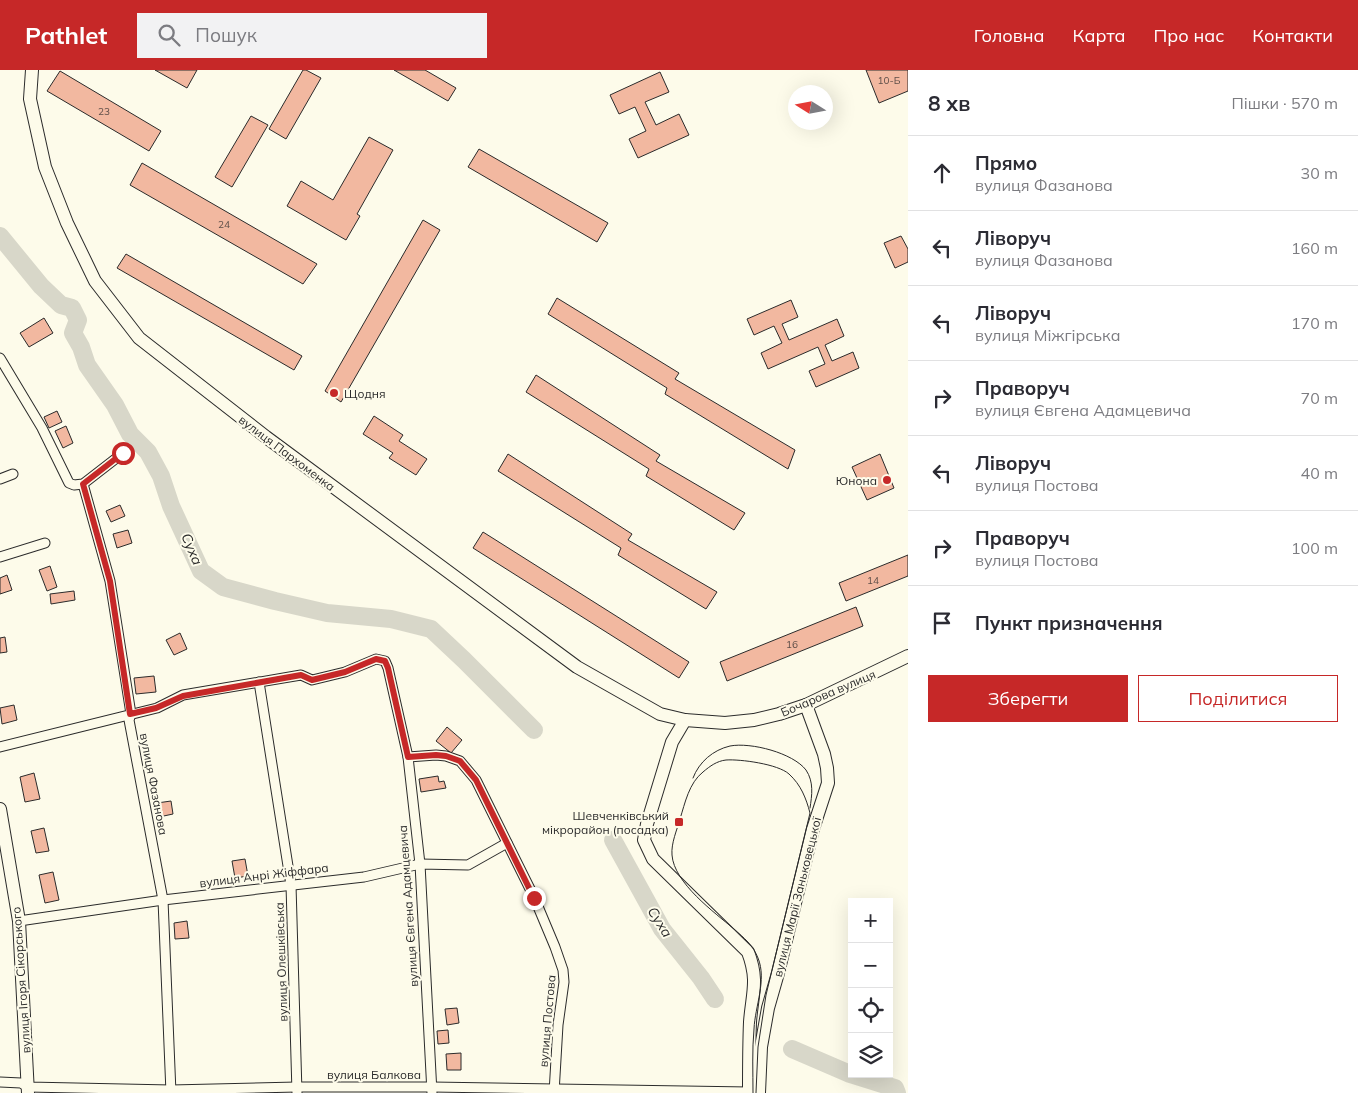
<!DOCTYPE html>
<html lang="uk">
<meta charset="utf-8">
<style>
:root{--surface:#fff;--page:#f2f2f3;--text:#2b2b33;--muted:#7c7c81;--line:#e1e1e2;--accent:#c62828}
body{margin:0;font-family:Mulish,sans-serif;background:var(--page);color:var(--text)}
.controls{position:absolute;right:15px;bottom:15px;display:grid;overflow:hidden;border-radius:0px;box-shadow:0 5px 20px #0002}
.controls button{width:45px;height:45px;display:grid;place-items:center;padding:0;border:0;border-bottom:1px solid var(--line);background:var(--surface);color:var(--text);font:25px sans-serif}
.compass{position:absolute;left:788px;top:15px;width:45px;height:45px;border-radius:50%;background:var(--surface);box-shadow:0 5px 20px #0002;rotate:281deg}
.stop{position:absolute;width:15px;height:15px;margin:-11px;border:4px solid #c62828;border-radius:50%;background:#fff}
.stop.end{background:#c62828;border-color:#fff;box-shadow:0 1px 5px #0008}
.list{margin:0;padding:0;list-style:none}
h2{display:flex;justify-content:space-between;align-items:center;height:65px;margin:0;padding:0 20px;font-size:21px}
h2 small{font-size:16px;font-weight:400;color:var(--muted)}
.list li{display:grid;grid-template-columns:32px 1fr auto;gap:15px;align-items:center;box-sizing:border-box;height:75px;padding:0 20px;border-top:1px solid var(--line)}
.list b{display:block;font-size:19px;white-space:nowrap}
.list p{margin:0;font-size:16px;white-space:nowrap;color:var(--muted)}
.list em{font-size:16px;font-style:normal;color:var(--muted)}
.actions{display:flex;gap:10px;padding:15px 20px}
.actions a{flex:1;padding:11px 0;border:1px solid var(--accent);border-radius:0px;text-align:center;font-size:18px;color:var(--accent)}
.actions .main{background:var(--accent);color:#fff}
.icon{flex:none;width:28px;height:28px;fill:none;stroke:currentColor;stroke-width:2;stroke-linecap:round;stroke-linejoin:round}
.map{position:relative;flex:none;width:908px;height:1023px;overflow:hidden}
header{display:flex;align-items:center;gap:30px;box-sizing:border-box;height:70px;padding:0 25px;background:var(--accent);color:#fff}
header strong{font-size:24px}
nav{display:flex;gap:28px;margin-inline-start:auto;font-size:18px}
.search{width:350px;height:45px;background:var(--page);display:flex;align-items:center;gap:12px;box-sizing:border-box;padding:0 18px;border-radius:0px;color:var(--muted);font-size:19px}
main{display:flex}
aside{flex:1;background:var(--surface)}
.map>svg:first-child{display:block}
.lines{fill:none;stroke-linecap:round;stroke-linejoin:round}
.river{stroke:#d8d7c9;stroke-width:18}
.building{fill:#f2b8a0;stroke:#2b2b2b}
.street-casing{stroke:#2b2b2b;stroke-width:11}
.secondary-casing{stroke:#2b2b2b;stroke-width:14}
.street{stroke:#fdfbea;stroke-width:9}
.secondary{stroke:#fdfbea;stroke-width:12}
.tram{stroke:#2b2b2b;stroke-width:1}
.route{stroke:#c62828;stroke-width:6}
.poi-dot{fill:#c62828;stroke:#fdfbea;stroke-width:2}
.labels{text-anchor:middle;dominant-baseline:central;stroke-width:4;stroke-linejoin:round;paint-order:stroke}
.number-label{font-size:10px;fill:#5d4e48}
.poi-label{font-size:12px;fill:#2b2b2b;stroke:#fdfbea;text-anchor:end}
.street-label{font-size:12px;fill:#2b2b2b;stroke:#fdfbea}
.water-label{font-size:14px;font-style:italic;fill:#2b2b2b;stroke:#fdfbea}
</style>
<header>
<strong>Pathlet</strong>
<div class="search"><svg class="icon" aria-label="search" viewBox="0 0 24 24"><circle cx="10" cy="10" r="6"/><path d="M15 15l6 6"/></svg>Пошук</div>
<nav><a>Головна</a><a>Карта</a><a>Про нас</a><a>Контакти</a></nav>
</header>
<main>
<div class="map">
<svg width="908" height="1023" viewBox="0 0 908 1023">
<rect width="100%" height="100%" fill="#fdfbea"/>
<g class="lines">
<g class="river">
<polyline points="0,166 41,216 61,235 72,238 78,250 73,263 81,277 87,295 115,335 130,364 148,382 161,406 171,436 201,501 223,517 275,531 327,543 391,549 431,559 464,590 534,660"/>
<polyline points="613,770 662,859 701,908 715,929"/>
<polyline points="792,979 850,1004 895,1018 897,1023"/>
</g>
</g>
<g class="building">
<polygon points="155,0 197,0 187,18"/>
<polygon points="303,0 306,0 321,8 286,69 269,59"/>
<polygon points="394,0 425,0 456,18 448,31"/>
<polygon points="866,0 908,0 908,21 879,33"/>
<polygon points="60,1 161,61 149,81 47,21"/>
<polygon points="660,2 669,22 645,32 656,55 679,44 689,65 638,88 629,69 646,61 635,37 619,44 610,25"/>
<polygon points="251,46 268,55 232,117 215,107"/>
<polygon points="369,67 393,80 357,144 360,146 346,170 287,136 301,111 333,130"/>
<polygon points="479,79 608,153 597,172 468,97"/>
<polygon points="142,93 317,194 303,214 130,115"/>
<polygon points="423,150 440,160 341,332 325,321"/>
<polygon points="901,166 908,179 908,192 895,198 884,173"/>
<polygon points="126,184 302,286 294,300 117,198"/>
<polygon points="557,228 679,303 675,309 795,380 788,399 665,324 667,318 548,244"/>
<polygon points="791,230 798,247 782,254 789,270 837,249 844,266 825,275 832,291 853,282 859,298 816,317 809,301 825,294 818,277 768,299 761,283 782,273 774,256 754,265 747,249"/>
<polygon points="44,248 53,263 29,277 20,263"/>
<polygon points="536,305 660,385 656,391 745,443 734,460 646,406 649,399 526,322"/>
<polygon points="57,341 62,352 49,358 44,347"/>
<polygon points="374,346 403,365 399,371 427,389 416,405 389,388 393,383 363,364"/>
<polygon points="66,356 73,373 63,378 55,361"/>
<polygon points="508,384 632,464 628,470 717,522 706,539 618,485 621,478 498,401"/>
<polygon points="880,384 894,418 867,430 852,397"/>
<polygon points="120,435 125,446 111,452 106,441"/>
<polygon points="128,460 132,473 117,478 113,464"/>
<polygon points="483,462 689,592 679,608 473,478"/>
<polygon points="908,485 908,506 846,531 839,513"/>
<polygon points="50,496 57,517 47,521 39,500"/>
<polygon points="7,505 12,520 0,524 0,508"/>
<polygon points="74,521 75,530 51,534 50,524"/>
<polygon points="856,537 863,556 727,611 720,592"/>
<polygon points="180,563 187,579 174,585 166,570"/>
<polygon points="5,567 7,582 0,583 0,568"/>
<polygon points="154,606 156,622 136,624 134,608"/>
<polygon points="14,635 17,650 2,654 0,638"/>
<polygon points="447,657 462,670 451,683 436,671"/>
<polygon points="34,703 40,729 25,732 20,707"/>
<polygon points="438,706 439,712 444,711 446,718 421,722 419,709"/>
<polygon points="171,731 173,744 159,747 157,733"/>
<polygon points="44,758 49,781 36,783 31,761"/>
<polygon points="245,789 248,806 235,808 232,791"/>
<polygon points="53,802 59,830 45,833 39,805"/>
<polygon points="187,851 189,868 175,869 174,853"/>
<polygon points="457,938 459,953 447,955 445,939"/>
<polygon points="448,960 449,973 438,974 437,961"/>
<polygon points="461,983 461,1000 447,1000 446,984"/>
</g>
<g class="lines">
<defs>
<g id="street">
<polyline points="0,288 42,358 69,413 74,415 83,414 123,383"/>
<polyline points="0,409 13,404"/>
<polyline points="83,414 110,511 131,644 129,650 163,830 171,1023"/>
<polyline points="0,487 45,473"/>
<polyline points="259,612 291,815 297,1023"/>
<polyline points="0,677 157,638 183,625 301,605 312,610 345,602 376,589 385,591 388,598 408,687 420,794 432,1023"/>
<polyline points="408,687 436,685 446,686 460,691 476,710 534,827 555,877 563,900 564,912 558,955 554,1023"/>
<polyline points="19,851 163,830 364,807 420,794 468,795 507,773"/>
<polyline points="0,1012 21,1013 28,1017 171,1020 297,1017 432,1017 749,1022"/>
</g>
<g id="secondary">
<polyline points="32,0 30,29 45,97 67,153 95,211 139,268 266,367 577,597 660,644 685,650 725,653 754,650 779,644 806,635 908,586"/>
<path d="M685 650 672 672 647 754 644 770 653 789 748 882C759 911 752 924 750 952 749 976 749 999 749 1023"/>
<polyline points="0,739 19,851 28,1023"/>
<polyline points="759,1023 761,977 768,938 778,903 813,759 828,713 827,698 824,684 806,635"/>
</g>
</defs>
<use href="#street" class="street-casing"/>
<use href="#secondary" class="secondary-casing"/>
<use href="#street" class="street"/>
<use href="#secondary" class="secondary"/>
<g class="tram">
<path d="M693 708C699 692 713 680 730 676 751 672 793 683 806 700 814 712 812 725 810 738"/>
<path d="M753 1023C753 1002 752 980 754 959 755 936 767 910 758 888 753 875 744 868 734 859 714 842 674 813 672 785 671 773 677 760 680 749 685 733 689 713 703 702 710 696 717 691 726 690 740 689 778 694 789 704 801 715 806 728 810 743L766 925 758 977 756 1023"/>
</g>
</g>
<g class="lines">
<polyline class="route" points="123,383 83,414 110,511 130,644 156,638 183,626 301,605 312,610 345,602 376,589 385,591 388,598 408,687 436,685 446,686 460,691 476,710 534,828"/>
</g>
<g class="poi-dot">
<circle cx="334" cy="323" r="5"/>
<circle cx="887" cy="410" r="5"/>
<rect x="674" y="747" width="10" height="10" rx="2.5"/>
</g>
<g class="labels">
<g class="number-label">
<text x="889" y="10">10-Б</text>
<text x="104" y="41">23</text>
<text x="224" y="154">24</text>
<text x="873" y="510">14</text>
<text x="792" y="574">16</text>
</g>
<g class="poi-label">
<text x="344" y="323" text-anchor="start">Щодня</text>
<text x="877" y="410">Юнона</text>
<text x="669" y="745">Шевченківський<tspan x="669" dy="14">мікрорайон (посадка)</tspan></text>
</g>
<g class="street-label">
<text transform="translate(287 383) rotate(37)">вулиця Пархоменка</text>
<text transform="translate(828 623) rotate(-23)">Бочарова вулиця</text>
<text transform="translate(154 714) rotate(79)">вулиця Фазанова</text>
<text transform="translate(264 805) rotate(-7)">вулиця Анрі Жіффара</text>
<text transform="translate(797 827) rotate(-76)">вулиця Марії Заньковецької</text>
<text transform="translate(408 836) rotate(-94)">вулиця Євгена Адамцевича</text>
<text transform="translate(281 892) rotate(-92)">вулиця Олешківська</text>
<text transform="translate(21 910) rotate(-94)">вулиця Ігоря Сікорського</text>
<text transform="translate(547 951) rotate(-85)">вулиця Постова</text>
<text x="374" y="1004">вулиця Балкова</text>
</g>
<g class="water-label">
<text transform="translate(192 479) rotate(67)">Суха</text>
<text transform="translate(660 852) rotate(58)">Суха</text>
</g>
</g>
</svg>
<div class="controls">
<button>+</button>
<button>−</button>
<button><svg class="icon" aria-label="locate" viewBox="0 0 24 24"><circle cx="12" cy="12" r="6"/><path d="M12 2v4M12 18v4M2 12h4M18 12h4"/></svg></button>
<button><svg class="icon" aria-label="layers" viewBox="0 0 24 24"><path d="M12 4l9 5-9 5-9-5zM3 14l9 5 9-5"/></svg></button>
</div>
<svg class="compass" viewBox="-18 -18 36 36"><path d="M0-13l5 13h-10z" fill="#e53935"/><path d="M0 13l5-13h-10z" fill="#7c7c81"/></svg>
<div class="stop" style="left:123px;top:383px"></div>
<div class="stop end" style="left:534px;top:828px"></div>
</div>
<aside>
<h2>8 хв<small>Пішки · 570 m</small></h2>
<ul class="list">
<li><svg class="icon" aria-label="ahead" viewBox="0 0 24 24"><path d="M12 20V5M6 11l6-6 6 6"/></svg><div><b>Прямо</b><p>вулиця Фазанова</p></div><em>30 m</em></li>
<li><svg class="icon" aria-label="left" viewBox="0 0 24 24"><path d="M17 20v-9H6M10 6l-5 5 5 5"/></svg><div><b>Ліворуч</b><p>вулиця Фазанова</p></div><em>160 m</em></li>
<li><svg class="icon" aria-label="left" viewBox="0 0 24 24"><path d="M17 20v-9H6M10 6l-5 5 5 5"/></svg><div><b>Ліворуч</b><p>вулиця Міжгірська</p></div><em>170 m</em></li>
<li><svg class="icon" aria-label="right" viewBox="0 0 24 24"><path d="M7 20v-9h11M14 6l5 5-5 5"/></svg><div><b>Праворуч</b><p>вулиця Євгена Адамцевича</p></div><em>70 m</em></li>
<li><svg class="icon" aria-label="left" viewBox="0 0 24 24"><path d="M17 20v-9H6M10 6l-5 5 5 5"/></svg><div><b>Ліворуч</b><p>вулиця Постова</p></div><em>40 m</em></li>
<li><svg class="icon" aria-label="right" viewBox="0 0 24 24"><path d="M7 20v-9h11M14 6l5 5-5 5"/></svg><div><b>Праворуч</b><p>вулиця Постова</p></div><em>100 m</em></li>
<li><svg class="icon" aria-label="arrive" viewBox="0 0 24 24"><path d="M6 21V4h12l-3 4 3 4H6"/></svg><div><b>Пункт призначення</b></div></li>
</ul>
<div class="actions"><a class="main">Зберегти</a><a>Поділитися</a></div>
</aside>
</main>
